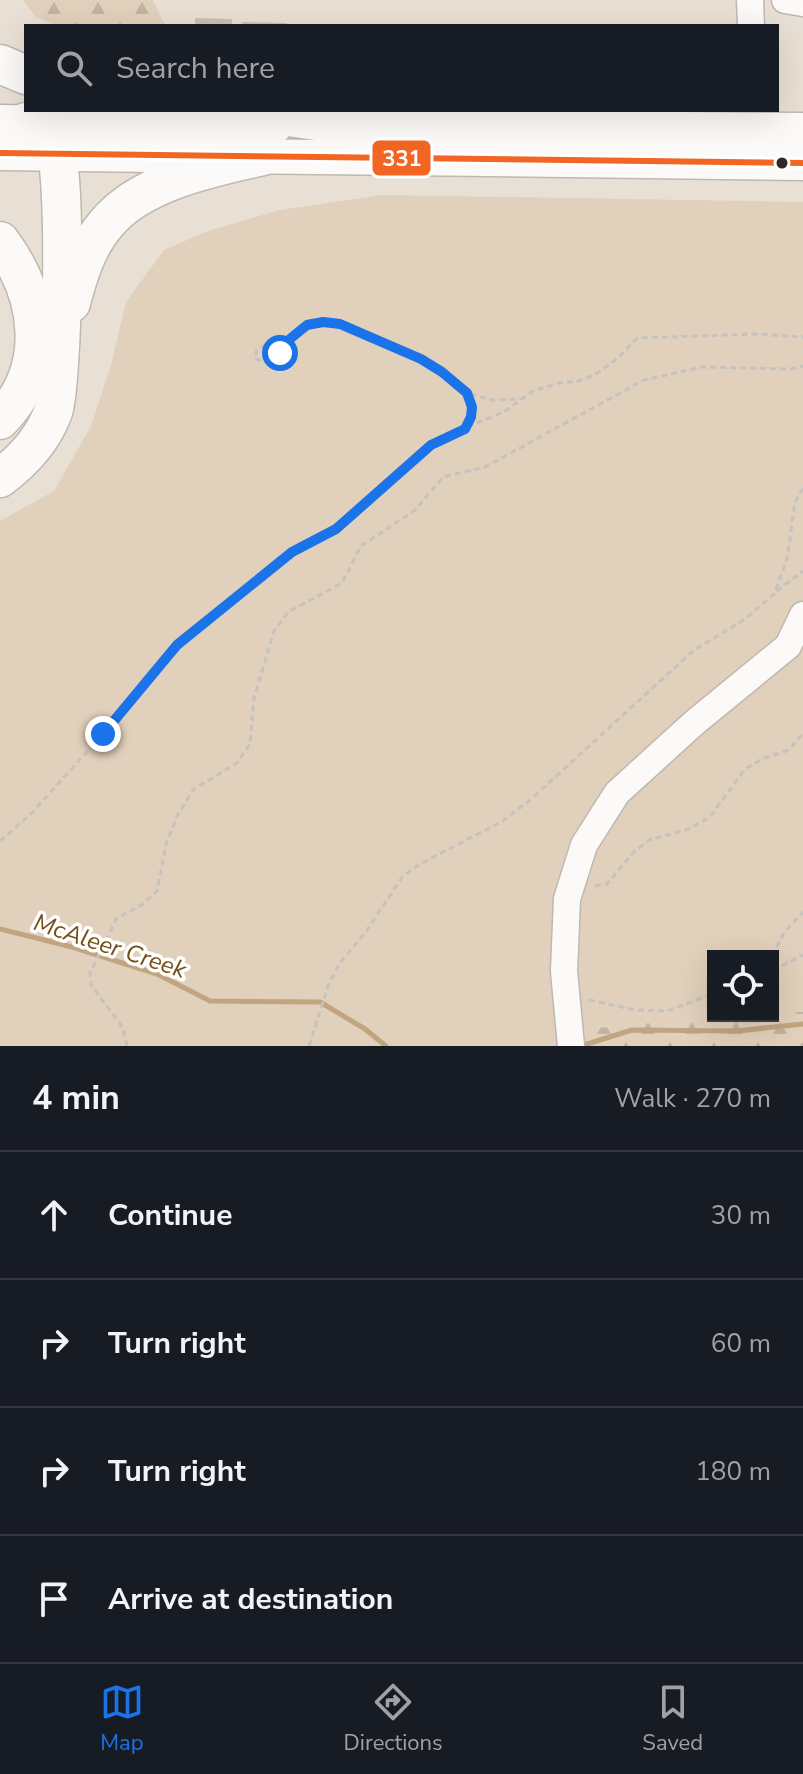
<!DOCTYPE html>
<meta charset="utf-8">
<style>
:root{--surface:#171b24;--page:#242831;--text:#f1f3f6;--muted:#9ea1a6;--line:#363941;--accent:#1a73e8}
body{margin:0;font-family:"Nunito Sans",sans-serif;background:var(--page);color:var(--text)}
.controls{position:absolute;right:24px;bottom:24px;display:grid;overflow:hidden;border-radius:0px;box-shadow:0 8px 32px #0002}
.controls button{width:72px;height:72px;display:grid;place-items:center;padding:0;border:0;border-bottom:2px solid var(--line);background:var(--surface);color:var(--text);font:40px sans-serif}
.stop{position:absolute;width:24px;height:24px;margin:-18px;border:6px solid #1a73e8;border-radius:50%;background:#fff}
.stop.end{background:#1a73e8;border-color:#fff;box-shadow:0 2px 8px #0008}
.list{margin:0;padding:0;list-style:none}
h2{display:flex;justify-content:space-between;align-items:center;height:104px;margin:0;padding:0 32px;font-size:34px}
h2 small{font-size:26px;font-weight:400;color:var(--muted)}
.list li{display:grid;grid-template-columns:52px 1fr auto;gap:24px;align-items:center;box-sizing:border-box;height:128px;padding:0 32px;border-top:2px solid var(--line)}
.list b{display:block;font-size:30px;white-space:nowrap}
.list em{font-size:26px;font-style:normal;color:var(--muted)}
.icon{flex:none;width:44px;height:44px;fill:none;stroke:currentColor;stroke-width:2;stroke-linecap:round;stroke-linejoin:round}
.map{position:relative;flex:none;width:803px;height:1046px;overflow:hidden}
.search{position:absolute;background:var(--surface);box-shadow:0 8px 32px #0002;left:24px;right:24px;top:24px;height:88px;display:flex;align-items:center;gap:20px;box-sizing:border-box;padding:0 28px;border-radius:0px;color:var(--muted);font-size:30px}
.sheet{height:616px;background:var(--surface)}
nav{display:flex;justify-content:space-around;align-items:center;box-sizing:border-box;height:112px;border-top:2px solid var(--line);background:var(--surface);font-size:22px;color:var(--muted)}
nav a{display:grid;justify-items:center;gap:4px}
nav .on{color:var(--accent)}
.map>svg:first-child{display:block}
.grass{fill:#e1d0bb;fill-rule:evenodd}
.forest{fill:url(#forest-firs)}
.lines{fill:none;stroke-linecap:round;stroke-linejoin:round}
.stream{stroke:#c1a580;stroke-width:5}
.building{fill:#cbc0b2}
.minor-casing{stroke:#bfb8af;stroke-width:29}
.major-casing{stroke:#bfb8af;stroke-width:37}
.highway-casing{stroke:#bfb8af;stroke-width:41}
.path{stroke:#c5c3bf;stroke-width:3;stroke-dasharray:6 4;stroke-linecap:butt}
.minor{stroke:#fcfaf9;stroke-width:26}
.major{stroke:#fcfaf9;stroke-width:34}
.highway{stroke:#fcfaf9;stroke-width:38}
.bus-1-casing{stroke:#fff;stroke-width:12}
.bus-1{stroke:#f26522;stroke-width:6}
.route{stroke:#1a73e8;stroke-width:10}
.bus-dot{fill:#2e2820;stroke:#fff;stroke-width:3}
.labels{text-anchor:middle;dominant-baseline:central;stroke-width:7;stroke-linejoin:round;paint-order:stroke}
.water-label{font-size:24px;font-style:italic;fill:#734e14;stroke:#fff}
.line-badge{stroke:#fff;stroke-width:3}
.badge-label{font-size:22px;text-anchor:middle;font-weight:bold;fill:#fff}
</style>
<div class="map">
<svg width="803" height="1046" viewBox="0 0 803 1046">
<defs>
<pattern id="forest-firs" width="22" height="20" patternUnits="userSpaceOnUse" patternTransform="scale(2)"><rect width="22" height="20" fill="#e1d0bb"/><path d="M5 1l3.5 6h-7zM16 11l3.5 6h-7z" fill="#c1b3a0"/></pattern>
</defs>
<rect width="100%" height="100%" fill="#e9e0d5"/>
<path class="grass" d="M382 195 803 202V1046H0V521L54 491 91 426 111 365 126 302 164 250 208 231 280 210ZM713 956H773V1016H713Z"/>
<g class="forest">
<polygon points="23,0 153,0 165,26 56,26 35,16"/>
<polygon points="803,1012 803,1046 588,1046 590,1029 695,1018 773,1016 773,1014"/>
</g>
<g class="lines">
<g class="stream">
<polyline points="0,929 72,947 157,974 210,1001 320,1002 365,1029 386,1046"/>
<polyline points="581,1046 632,1030 737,1031 803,1024"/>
</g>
</g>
<g class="building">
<polygon points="195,18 232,19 232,26 195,26"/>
<polygon points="242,22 287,23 287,26 242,26"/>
</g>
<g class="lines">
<defs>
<g id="minor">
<polyline points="750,0 751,26"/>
<polyline points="785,0 803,3"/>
<polyline points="571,1046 564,971 567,899 584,845 617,793 694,723 788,646 803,615"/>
</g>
<g id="major">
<polyline points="0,122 275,126"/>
<polyline points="331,126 803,130"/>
<polyline points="0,153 803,163"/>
</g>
<g id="highway">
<polyline points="0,64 26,75"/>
<polyline points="239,110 358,127"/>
<path d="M0 241C41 295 51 368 0 420"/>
<path d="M71 303C78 276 87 246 106 224 140 182 213 167 263 156"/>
<path d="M0 478C23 461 43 439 53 412 63 383 67 168 54 144 48 132 38 127 26 122"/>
</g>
</defs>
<use href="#minor" class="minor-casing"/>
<use href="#major" class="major-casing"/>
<use href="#highway" class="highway-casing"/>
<g class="path">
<polyline points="285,343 273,342 257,349 255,359 267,362 280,353 285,343 307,325 323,322 340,324 421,359 442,372 467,393 492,400 522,399"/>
<path d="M466 427C472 414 472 407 467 393"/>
<polyline points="777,591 803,571"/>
<polyline points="0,841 30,815 103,734 177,645 292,552 336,529 431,445 449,434 504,412 533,391 559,383 578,381 596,374 618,358 637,338 758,334 803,337"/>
<polyline points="595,886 607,884 633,853 649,840 689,829 710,817 745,769 762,759 789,750 803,733"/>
<polyline points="772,956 784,933 803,912"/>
<polyline points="773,970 803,955"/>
<polyline points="589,1000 636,1010 667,1011 713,994"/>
<polyline points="127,1046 123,1028 91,985 90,973 117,918 142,905 157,891 166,844 178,814 194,789 237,763 250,744 254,698 274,631 288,612 342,583 361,546 415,510 443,477 485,467 644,380 702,367 791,369 803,366"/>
<polyline points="309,1046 328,986 339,964 365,933 403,876 420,864 503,821 530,800 693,651 745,619 774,594 787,559 795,502 803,488"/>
</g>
<use href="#minor" class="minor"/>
<use href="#major" class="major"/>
<use href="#highway" class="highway"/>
<defs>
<polyline id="bus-1" points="0,153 803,163"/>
</defs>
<use href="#bus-1" class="bus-1-casing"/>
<use href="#bus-1" class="bus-1"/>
</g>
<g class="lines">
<polyline class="route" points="103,734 177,645 292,552 336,529 431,445 465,429 471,417 472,407 467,393 442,372 421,359 340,324 323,322 307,325 285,343 280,353"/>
</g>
<circle class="bus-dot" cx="782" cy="163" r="7"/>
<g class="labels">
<g class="water-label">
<text transform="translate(110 946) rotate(18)">McAleer Creek</text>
</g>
</g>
<rect class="line-badge" x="371" y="139" width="61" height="38" rx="8" fill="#f26522"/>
<g class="badge-label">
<text x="402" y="166">331</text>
</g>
</svg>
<div class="controls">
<button><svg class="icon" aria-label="locate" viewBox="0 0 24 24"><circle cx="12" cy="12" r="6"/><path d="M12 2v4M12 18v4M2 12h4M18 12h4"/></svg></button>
</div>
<div class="stop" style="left:280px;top:353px"></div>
<div class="stop end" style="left:103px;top:734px"></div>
<div class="search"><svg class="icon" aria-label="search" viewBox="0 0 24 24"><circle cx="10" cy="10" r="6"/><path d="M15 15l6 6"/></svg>Search here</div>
</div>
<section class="sheet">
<h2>4 min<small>Walk · 270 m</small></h2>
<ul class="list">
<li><svg class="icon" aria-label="ahead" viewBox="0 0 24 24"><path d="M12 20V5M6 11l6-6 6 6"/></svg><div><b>Continue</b></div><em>30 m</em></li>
<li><svg class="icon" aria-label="right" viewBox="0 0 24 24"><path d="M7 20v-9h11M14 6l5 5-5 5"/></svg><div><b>Turn right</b></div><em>60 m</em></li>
<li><svg class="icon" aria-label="right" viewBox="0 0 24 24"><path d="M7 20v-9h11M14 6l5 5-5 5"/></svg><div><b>Turn right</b></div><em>180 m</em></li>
<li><svg class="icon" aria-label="arrive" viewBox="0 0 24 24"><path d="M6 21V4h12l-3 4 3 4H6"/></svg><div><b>Arrive at destination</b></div></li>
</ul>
</section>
<nav>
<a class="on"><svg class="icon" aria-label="map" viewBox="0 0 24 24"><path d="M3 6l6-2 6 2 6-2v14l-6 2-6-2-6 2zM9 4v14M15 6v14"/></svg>Map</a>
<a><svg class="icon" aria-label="directions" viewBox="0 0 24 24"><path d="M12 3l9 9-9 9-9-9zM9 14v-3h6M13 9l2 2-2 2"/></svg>Directions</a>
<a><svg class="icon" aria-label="saved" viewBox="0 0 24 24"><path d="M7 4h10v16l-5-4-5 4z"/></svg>Saved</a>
</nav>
